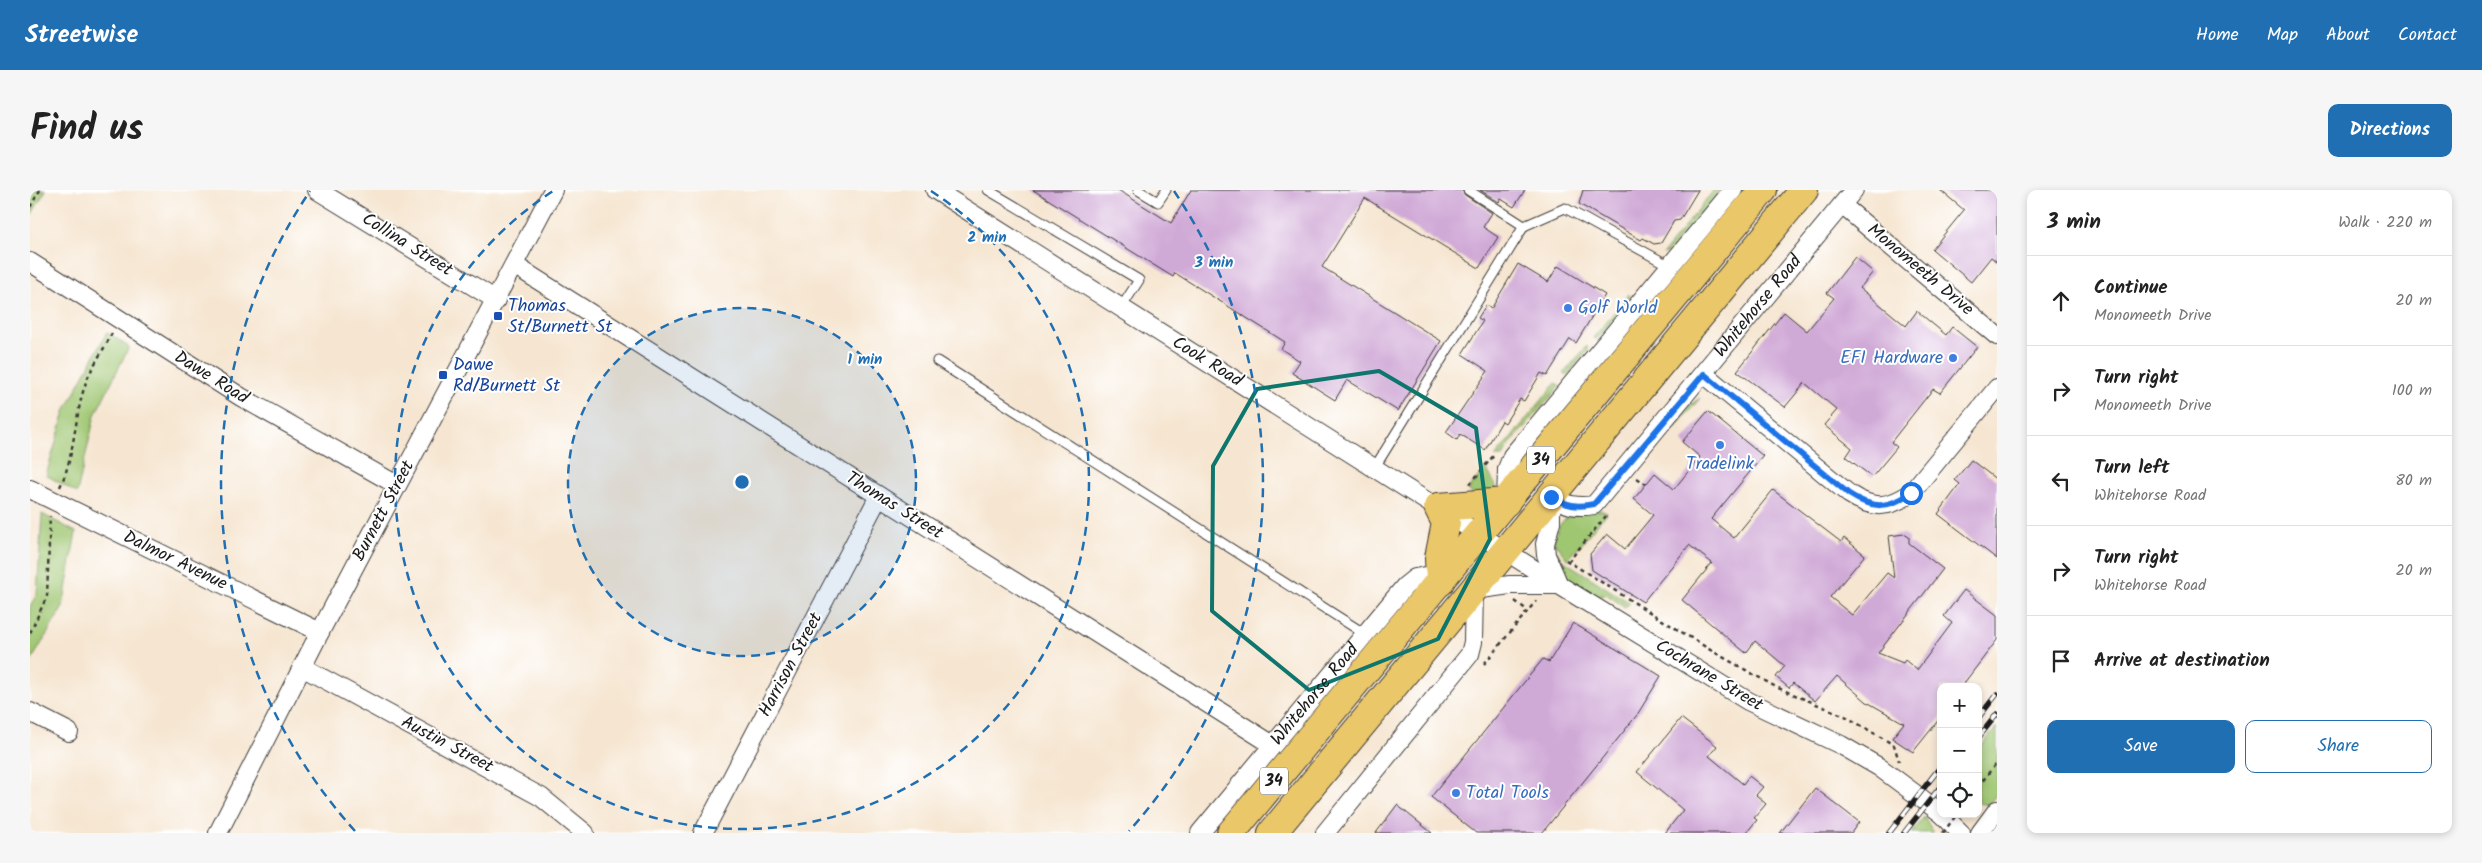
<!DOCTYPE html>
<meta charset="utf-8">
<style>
:root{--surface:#fff;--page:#f6f6f6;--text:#222;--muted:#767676;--line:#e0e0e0;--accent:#1f6fb2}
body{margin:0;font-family:Kalam,sans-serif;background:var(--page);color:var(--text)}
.controls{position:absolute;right:15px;bottom:15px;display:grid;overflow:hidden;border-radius:10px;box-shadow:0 2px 8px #0003}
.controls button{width:45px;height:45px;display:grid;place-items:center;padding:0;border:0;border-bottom:1px solid var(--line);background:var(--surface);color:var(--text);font:25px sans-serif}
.stop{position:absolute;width:15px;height:15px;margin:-11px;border:4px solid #1a73e8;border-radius:50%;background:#fff}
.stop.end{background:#1a73e8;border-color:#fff;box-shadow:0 1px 5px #0008}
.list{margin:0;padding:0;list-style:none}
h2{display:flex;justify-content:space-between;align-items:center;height:65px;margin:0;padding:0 20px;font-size:21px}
h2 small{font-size:16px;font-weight:400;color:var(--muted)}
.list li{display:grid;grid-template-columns:32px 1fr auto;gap:15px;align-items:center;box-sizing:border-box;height:90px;padding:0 20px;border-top:1px solid var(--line)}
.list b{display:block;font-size:19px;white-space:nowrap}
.list p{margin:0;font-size:16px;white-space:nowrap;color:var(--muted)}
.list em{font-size:16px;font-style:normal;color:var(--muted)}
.actions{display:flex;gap:10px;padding:15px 20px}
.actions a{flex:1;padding:11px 0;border:1px solid var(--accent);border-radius:10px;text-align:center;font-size:18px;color:var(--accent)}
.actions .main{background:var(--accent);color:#fff}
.icon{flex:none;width:28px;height:28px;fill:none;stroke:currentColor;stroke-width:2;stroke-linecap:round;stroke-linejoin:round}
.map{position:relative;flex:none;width:1967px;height:643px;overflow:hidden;border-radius:10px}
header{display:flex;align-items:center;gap:30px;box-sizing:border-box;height:70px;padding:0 25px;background:var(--accent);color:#fff}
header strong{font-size:24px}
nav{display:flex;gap:28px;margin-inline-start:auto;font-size:18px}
.intro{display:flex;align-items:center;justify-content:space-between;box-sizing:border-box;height:120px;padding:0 30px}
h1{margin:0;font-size:35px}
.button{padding:12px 22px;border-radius:10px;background:var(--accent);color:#fff;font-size:18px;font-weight:700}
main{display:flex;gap:30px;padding:0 30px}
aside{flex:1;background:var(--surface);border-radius:10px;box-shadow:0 2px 8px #0003}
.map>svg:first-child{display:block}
.green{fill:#9fc671;stroke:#5e7146}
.building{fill:#d0aad7}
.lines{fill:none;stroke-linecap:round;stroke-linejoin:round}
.lane-casing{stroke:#3d3a37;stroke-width:11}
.street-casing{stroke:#3d3a37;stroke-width:20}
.highway-casing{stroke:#3d3a37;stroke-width:30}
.path{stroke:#3d3a37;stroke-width:2.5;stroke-dasharray:4 4;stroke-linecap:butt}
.lane{stroke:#fff;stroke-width:9}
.street{stroke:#fff;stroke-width:18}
.highway{stroke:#eac769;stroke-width:28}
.rail-casing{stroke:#1c1c1c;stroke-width:5.5}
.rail{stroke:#fff;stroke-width:4;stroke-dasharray:11;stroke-linecap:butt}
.path-bridge{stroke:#3d3a37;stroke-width:2.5;stroke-dasharray:4 4;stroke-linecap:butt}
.route{stroke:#1a73e8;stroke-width:6}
.marked{fill:none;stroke:#0f766e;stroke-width:4;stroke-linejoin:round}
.ring{fill:none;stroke:#1f6fb2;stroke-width:2.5;stroke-dasharray:9 6}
.shop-dot{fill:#3f7fe0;stroke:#fff;stroke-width:2}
.transit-dot{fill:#1a4fb4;stroke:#fff;stroke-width:2}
.labels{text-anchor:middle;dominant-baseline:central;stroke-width:4;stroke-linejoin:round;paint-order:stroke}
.shield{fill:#fff;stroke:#606060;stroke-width:1}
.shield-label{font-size:16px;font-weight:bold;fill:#1c1c1c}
.street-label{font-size:18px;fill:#1c1c1c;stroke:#fff}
.transit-label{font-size:18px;fill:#164399;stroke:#fff;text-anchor:start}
.shop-label{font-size:18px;fill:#366cbe;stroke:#fff;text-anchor:start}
.centre{fill:#1f6fb2;stroke:#fff;stroke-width:2.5}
.ring-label{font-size:15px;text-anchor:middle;font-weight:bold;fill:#1f6fb2;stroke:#fff;stroke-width:4;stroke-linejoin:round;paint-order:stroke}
</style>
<header>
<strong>Streetwise</strong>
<nav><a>Home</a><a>Map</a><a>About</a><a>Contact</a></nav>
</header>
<div class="intro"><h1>Find us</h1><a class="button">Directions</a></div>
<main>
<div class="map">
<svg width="1967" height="643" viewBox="0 0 1967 643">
<rect width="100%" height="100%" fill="#fff"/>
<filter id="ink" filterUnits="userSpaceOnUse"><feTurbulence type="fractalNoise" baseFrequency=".02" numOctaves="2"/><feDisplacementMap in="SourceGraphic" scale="10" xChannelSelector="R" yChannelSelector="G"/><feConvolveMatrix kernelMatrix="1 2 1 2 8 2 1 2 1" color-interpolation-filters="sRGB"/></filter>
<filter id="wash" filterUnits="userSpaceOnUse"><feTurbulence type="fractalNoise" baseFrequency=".0096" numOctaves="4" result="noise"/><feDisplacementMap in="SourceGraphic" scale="20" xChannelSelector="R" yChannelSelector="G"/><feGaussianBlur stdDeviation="1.12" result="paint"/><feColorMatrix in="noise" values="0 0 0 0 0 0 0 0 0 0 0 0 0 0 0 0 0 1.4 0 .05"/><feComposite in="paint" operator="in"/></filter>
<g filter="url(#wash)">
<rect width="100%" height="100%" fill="#f6e6d1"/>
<g class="green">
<polygon points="0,0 16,0 0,27"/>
<polygon points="1684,0 1690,0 1639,62 1633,64"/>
<polygon points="1599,104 1600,109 1567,149 1563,148"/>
<polygon points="77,142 99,157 65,225 47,303 16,285 36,219"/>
<polygon points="1557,156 1558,160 1537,186 1534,183"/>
<polygon points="1526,193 1530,196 1478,256 1473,267 1465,267"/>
<polygon points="1670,208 1645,238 1641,235 1655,218"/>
<polygon points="1456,278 1466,296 1464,300 1448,309 1438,300"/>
<path d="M1572 320 1577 322 1538 370 1524 352C1530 321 1546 323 1572 320Z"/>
<polygon points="12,324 46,342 33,417 0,473 0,416 7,404"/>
<path d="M1523 357 1534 371 1600 413 1595 417 1576 404 1562 409C1540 391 1529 387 1523 357Z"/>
<polygon points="1967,537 1967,604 1958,615 1948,613 1948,560"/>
<polygon points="1894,627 1904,643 1882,643"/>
</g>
<g id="blocks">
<g class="building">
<polygon points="1003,0 1088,0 1141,33 1161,0 1432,0 1435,5 1462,23 1453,37 1468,47 1449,78 1335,8 1292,77 1411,151 1368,221 1317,190 1305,210 1262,183 1270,171 1251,159 1255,152 1145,83 1143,87"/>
<polygon points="1450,0 1495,0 1484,17 1471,9 1469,12"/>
<polygon points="1553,0 1668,0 1650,30 1644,31 1631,53 1624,54 1613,48 1611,50 1549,14"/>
<polygon points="1910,0 1967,0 1967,72 1961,67 1941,92 1902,59 1934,20"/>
<polygon points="1825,67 1843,82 1830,98 1876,136 1887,121 1916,145 1922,137 1947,157 1910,203 1903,199 1861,252 1867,257 1842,287 1816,267 1822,258 1794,235 1807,220 1775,193 1755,217 1707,181 1754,122 1777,141 1804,108 1797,103"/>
<polygon points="1488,74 1518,92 1528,76 1575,105 1546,153 1540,149 1517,186 1511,183 1494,211 1490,209 1475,233 1472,231 1455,260 1430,244 1427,250 1416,242 1458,181 1432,164 1453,131 1448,128 1456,115 1461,119"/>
<polygon points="1678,221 1733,266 1681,329 1704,348 1743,300 1811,352 1814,348 1835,365 1800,407 1822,425 1857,383 1864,388 1859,346 1874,344 1879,347 1879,353 1913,379 1848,463 1873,473 1875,470 1887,480 1922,433 1914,426 1934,400 1967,425 1967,450 1931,497 1911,497 1911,527 1883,562 1862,548 1874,533 1837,512 1807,486 1785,511 1763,493 1759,498 1746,487 1755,476 1725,451 1716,463 1652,410 1682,373 1659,355 1613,412 1562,380 1560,364 1577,344 1595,359 1623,325 1604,309 1625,283 1644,299 1670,267 1652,252"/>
<polygon points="1941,270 1967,290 1967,369 1908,324 1930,294 1925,290"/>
<polygon points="1543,433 1631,486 1607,525 1512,643 1446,643 1401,607 1513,469 1519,472"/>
<polygon points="1651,528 1687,556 1679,566 1713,594 1719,586 1733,597 1726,605 1736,614 1724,628 1727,630 1716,643 1635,643 1653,620 1607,582"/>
<polygon points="1785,598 1829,632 1821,643 1750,643"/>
<polygon points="1367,615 1402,643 1346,643"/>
</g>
</g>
</g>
<g filter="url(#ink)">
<use href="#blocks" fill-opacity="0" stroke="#3d3a37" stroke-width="1"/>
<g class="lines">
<defs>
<g id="lane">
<polyline points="958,0 1109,90 1091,118"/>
<polyline points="1108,0 1128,12 1136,0"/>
<polyline points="1438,0 1494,36"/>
<polyline points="907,171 1335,444"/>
<polyline points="1345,277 1494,36 1535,18 1640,76"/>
</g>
<g id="street">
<polyline points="287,0 466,110"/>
<polyline points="905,0 1529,395 1718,511 1811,555 1849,577 1911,623"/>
<polyline points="1812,15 1967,146"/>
<polyline points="0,72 211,207 367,295"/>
<polyline points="484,75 1243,555"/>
<path d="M1674 184 1819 304C1842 319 1858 319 1881 303L1967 198"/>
<polyline points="0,299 290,442"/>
<polyline points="1476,312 1477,279 1482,266 1703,0"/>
<polyline points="272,477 511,607 555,643"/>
<polyline points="0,522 39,542"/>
<polyline points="1912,624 1931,643"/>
<polyline points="188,643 290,442 523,0"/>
<polyline points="673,643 849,306"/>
<path id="s1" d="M1170 643 1375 396 1385 388 1396 386 1410 392"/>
<path id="s2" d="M1295 643 1440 464 1443 452 1444 400 1480 395H1529L1516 365 1515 354 1521 332V307C1537 315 1546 318 1564 315L1824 0"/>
<polyline points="1950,643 1967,620"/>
</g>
<g id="highway">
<polyline points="1410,392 1409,368 1416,333 1408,317 1476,312"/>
<polyline points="1201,643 1733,0"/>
<polyline points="1242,643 1774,0"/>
</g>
</defs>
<use href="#lane" class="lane-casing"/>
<use href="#street" class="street-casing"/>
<use href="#highway" class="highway-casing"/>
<g class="path">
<polyline points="0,17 10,0"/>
<polyline points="1607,288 1616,294"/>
<polyline points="1440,294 1465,264"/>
<path d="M30 297C45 265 44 229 55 195 61 177 74 160 82 143"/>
<polyline points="1536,370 1682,461 1746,497 1815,526 1864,555 1869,571"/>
<polyline points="1538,372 1576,326"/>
<polyline points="1485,411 1497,420"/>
<polyline points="0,443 17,406 20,326"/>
<polyline points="1454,474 1506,411"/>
<polyline points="1948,597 1967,572"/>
</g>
<use href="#lane" class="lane"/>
<use href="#street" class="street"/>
<use href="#highway" class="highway"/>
<defs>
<g id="rail">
<polyline points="1948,528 1967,504"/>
<polyline points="1948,548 1967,524"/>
<polyline points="1859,643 1911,576"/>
<polyline points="1874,643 1911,596"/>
</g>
</defs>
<use href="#rail" class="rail-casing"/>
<use href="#rail" class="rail"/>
<polyline class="path-bridge" points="1913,643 1927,624"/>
</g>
</g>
<g class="lines" filter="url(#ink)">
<path class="route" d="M1521 307C1537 315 1546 318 1564 314L1674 184 1819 304C1842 319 1858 319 1881 303"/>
</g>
<path class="marked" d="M1349 181 1446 238 1460 349 1408 449 1279 500 1182 421 1183 276 1227 199Z"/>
<circle cx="712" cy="292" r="174" fill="#1f6fb2" fill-opacity=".12"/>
<g class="ring">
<circle cx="712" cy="292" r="174"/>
<path d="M901 1A347 347 0 1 1 523 1"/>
<path d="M325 641A521 521 0 0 1 280 1M1144 1A521 521 0 0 1 1099 641"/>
</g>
<g class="shop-dot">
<circle cx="1538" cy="118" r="5"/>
<circle cx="1923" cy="168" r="5"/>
<circle cx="1690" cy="255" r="5"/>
<circle cx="1426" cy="603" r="5"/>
</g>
<g class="transit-dot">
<rect x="463" y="121" width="10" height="10" rx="2.5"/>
<rect x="408" y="180" width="10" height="10" rx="2.5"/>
</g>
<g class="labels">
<g class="shield">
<rect x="1497" y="256.5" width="28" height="27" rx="4"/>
<rect x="1230" y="577.5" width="28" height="27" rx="4"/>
</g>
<g class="shield-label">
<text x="1511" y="270">34</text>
<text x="1244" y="591">34</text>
</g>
<g class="street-label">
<text transform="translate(377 55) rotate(32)">Collina Street</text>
<text transform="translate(1890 80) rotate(40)">Monomeeth Drive</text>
<text stroke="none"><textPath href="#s2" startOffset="774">Whitehorse Road</textPath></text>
<text transform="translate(1177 172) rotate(32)">Cook Road</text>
<text transform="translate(181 188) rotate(32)">Dawe Road</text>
<text transform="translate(864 316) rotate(32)">Thomas Street</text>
<text transform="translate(354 321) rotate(-62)">Burnett Street</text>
<text transform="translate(145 371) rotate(26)">Dalmor Avenue</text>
<text transform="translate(761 475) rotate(-62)">Harrison Street</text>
<text transform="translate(1679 486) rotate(31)">Cochrane Street</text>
<text stroke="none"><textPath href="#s1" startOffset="180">Whitehorse Road</textPath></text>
<text transform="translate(417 555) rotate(28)">Austin Street</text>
</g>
<g class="transit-label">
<text x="478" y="116">Thomas<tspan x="478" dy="21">St/Burnett St</tspan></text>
<text x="423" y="175">Dawe<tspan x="423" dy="21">Rd/Burnett St</tspan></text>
</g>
<g class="shop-label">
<text x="1548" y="118">Golf World</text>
<text x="1913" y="168" text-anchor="end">EFI Hardware</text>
<text x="1690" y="274" text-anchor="middle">Tradelink</text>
<text x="1436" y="603">Total Tools</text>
</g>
</g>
<circle cx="712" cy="292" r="8" class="centre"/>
<g class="ring-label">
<text x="957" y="52">2 min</text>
<text x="1184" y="77">3 min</text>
<text x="835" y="174">1 min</text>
</g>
</svg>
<div class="controls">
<button>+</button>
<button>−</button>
<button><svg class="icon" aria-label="locate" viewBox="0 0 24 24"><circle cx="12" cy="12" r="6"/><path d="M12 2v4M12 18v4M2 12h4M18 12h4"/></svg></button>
</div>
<div class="stop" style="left:1881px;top:303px"></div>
<div class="stop end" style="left:1521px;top:307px"></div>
</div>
<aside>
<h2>3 min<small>Walk · 220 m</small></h2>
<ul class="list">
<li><svg class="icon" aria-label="ahead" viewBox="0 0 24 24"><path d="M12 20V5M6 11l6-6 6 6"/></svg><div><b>Continue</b><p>Monomeeth Drive</p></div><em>20 m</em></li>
<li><svg class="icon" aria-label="right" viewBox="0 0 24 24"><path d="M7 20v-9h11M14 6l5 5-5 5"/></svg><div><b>Turn right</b><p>Monomeeth Drive</p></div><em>100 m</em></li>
<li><svg class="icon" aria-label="left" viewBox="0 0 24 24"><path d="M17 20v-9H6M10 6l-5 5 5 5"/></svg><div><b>Turn left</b><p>Whitehorse Road</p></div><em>80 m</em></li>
<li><svg class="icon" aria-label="right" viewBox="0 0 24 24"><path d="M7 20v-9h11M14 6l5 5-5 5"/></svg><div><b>Turn right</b><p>Whitehorse Road</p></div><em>20 m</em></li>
<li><svg class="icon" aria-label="arrive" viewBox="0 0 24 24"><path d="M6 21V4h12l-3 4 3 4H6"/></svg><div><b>Arrive at destination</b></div></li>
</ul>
<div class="actions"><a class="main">Save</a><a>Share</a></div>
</aside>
</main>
